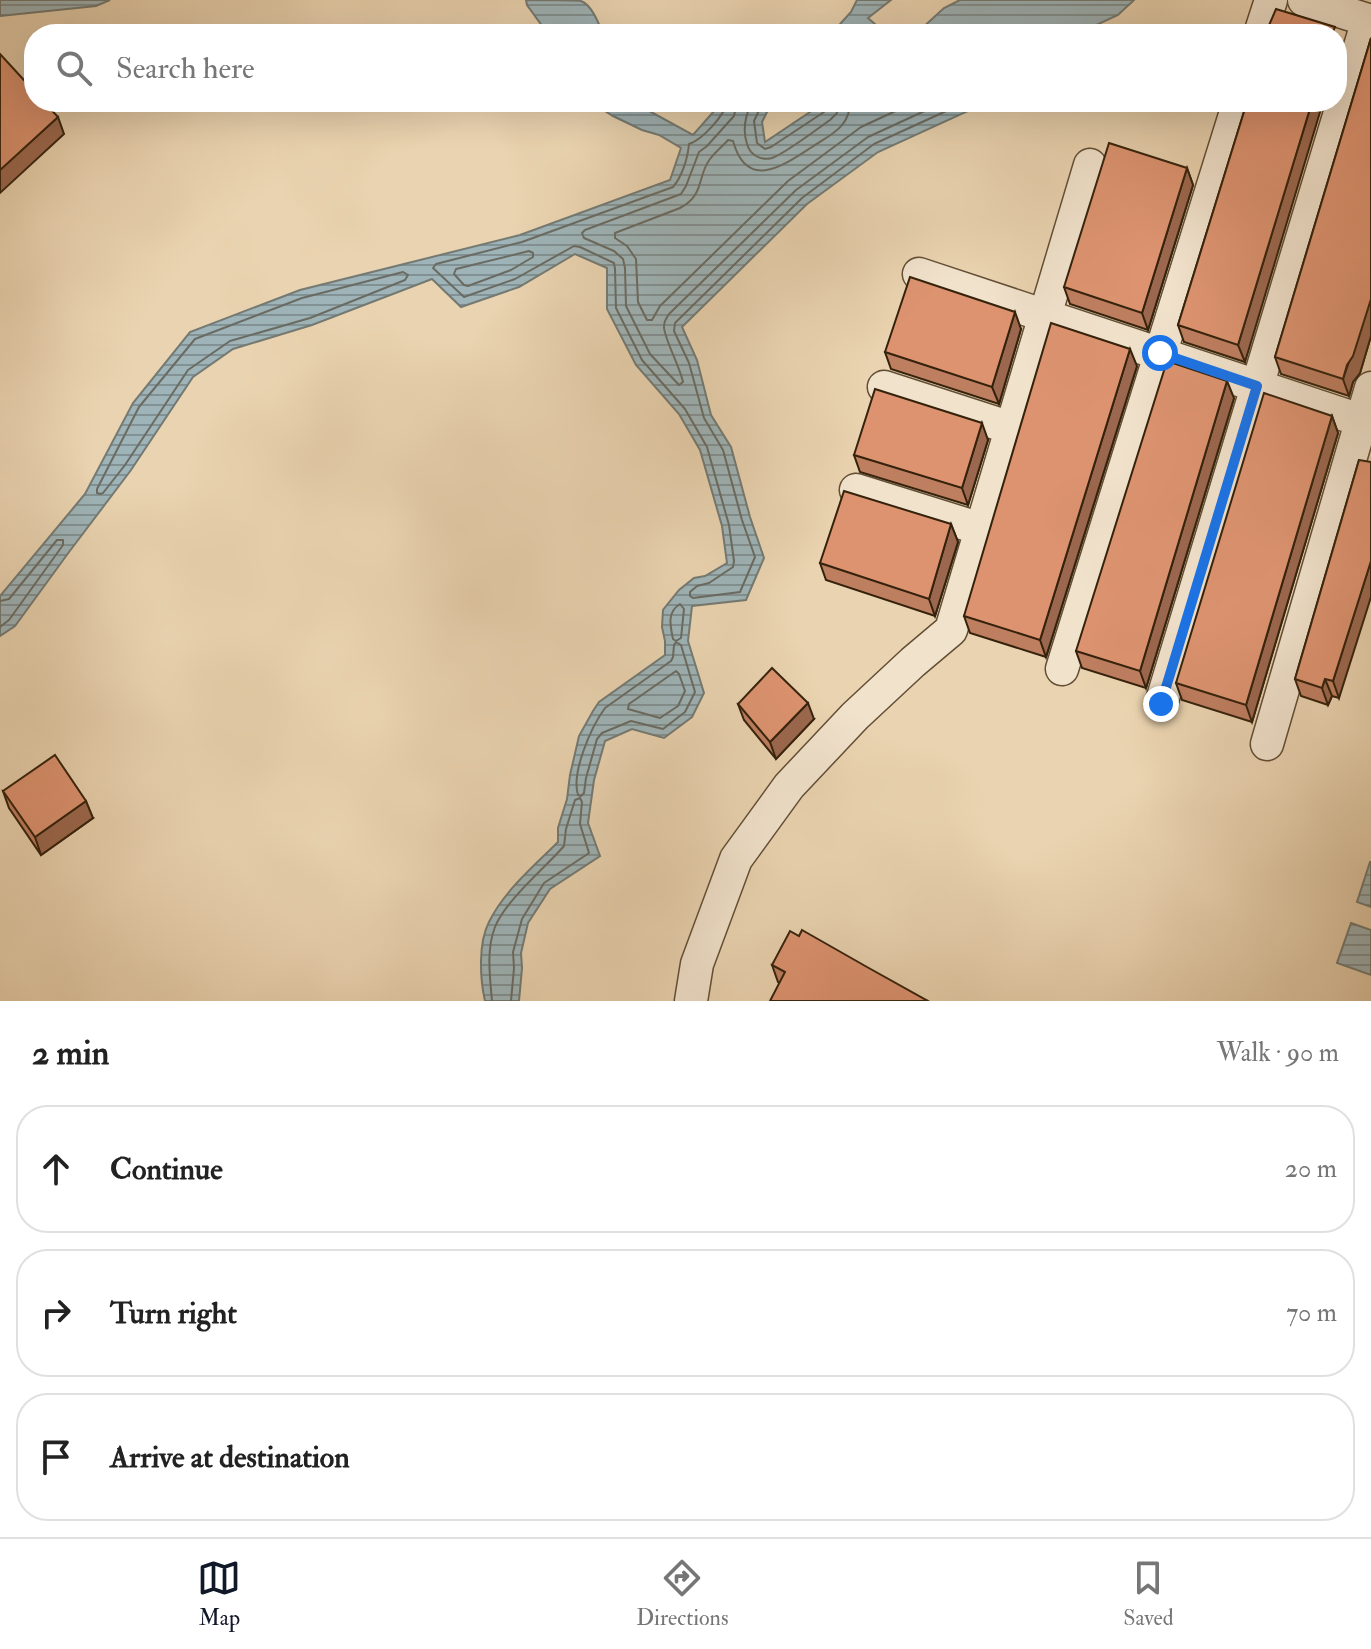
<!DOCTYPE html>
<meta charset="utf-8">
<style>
:root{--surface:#fff;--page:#f2f2f2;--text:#222;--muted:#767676;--line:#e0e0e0;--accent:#111827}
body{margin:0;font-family:"IM FELL Double Pica",serif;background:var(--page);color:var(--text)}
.stop{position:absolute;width:24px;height:24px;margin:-18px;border:6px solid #1a73e8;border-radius:50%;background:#fff}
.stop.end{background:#1a73e8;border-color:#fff;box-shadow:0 2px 8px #0008}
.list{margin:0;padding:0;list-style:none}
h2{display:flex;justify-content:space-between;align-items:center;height:104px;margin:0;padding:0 32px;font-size:34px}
h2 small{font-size:26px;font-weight:400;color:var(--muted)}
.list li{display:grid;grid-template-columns:52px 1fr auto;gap:24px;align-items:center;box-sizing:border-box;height:128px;margin:0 16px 16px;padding:0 16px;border:2px solid var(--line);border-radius:32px}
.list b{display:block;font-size:30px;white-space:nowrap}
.list em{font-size:26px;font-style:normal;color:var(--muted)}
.icon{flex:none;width:44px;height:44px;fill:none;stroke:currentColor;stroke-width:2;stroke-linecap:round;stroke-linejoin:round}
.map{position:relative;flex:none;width:1371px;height:1001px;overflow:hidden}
.search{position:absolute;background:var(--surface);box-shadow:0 8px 32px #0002;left:24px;right:24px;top:24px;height:88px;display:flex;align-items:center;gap:20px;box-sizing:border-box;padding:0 28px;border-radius:32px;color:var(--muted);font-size:30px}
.sheet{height:536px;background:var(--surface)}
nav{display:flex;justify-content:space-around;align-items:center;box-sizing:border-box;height:112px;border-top:2px solid var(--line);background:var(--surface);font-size:22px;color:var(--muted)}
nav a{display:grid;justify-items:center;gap:4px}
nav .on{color:var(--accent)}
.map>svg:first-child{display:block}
.water{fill:url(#water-rules);stroke:#747a73;stroke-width:2}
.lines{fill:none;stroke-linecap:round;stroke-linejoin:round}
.shore{stroke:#6a6b62;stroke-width:2}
.minor-casing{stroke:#624e35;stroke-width:35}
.minor{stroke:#f1e2cc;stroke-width:32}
.wall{fill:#be7e60;stroke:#35220c;stroke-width:2}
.shaded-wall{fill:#9b674e;stroke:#35220c;stroke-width:2}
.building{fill:#dd9370;stroke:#35220c;stroke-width:2}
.route{stroke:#1a73e8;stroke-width:10}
</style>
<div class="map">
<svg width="1371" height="1001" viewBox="0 0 1371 1001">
<defs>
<pattern id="water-rules" width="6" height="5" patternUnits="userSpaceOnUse" patternTransform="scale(2)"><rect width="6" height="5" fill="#9eb4b8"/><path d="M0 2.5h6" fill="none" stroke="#829294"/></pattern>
</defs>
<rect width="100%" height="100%" fill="#ead3b0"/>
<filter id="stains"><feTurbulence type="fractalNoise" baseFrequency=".0025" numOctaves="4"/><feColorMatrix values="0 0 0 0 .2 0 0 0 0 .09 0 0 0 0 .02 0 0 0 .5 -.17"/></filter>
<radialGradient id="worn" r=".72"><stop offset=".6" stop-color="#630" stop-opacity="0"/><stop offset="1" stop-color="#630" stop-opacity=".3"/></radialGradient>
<g class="water">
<polygon points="0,0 110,0 96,6 0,16"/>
<path d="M526 0C538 0 572 0 581 1 592 5 599 24 603 34H548L527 5Z"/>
<polygon points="857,0 891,0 868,18 884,32 920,30 944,8 960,0 1134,0 1118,15 1077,34 831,34 851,12"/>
<path d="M591 102H633L693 135 722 102H772L762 122 765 142 825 102H978L968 111 878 152 807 204 682 327 697 360 711 415 731 447 750 517 764 558 746 600 692 606 688 641 704 693 692 717 664 738 632 729 605 741 594 780 588 823 600 856 550 889 528 923 521 953 522 968 519 1001H485C480 979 478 943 489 922 504 891 534 866 558 842V828L567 799 570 775 579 736 593 711 599 702 665 655V641L662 627 663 610 679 590 694 578 705 576 727 563 722 526 700 450 679 414 636 365 607 309V268L575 254 519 287 461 307 432 279 312 325 233 349 193 377 131 470 69 552 15 626 0 636V596L85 494 133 403 190 332 300 290 520 235 670 180 681 148 659 135 642 130 613 116Z"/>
<polygon points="1370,862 1371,862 1371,907 1357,902"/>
<polygon points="1351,923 1371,930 1371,975 1337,963"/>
</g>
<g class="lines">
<g class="shore">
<path d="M727 102C725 115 702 140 689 144 688 157 682 177 673 187L522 242 436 264 433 268 464 297 515 279 574 246 580 247 614 263 615 269 616 308 642 360 685 409 707 447 729 525 734 561 733 567 709 583 697 586 690 592V596L693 598 740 592 755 557 742 520 723 450 704 418 689 363 674 331 675 323 802 198 874 144 966 102"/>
<path d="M737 102 734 116 707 146 699 152 686 186 681 194 585 230 582 233 584 238 614 251 623 259 625 268 626 306 650 354 679 385 683 382C680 367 663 336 664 326 664 320 666 319 669 314L796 190 868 137 944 102"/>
<path d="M752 102C745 116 742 129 747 144 750 155 761 161 772 158 786 153 817 129 830 120L837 113 838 102"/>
<polyline points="763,102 754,121 757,143 765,149 771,147 824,112 828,107 828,102"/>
<path d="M850 102C850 111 848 118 842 125 835 134 822 140 812 147 784 165 747 192 733 141L728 140C723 146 715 152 710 159 697 176 705 195 680 208L615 233V238L627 246 636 259 638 302 647 320H652L660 306 788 181 861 127 915 102"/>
<polygon points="529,251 533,253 533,257 511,270 468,286 464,285 454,274 456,269"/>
<polygon points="403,272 408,275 405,280 310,318 230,341 188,370 125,465 103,493 100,494 97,493 97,489 139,407 195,339 302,298"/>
<polyline points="0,601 9,599 57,540 63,540 63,545 9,620 0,627"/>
<path d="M680 604 684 609 681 638 676 641 673 639C670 625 667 612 680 604Z"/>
<path d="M676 642 681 645 695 692 685 712 663 729 631 721 602 733 597 739 586 778 584 793 581 796 578 795C571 773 591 727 605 708L671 661 673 657 674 645Z"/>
<polygon points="676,671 679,674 685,691 678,706 660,718 628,709 629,704"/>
<path d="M492 1001C490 977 486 950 495 927 506 900 545 868 564 846L566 829 575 800 580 798 582 802 580 824 589 853 544 883 522 919 513 952 514 968 511 1001"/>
</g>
<defs>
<g id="minor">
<polyline points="1304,0 1371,21"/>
<polyline points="1260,34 1271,0"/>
<polyline points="919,274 1360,420"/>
<polyline points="884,387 1011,428"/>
<polyline points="856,490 981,529"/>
<polyline points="1062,669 1239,102"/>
<polyline points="1161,704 1368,20"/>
<polyline points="1267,744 1371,388"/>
<polyline points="691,1001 697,964 736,859 789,786 855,716 913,662 951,630 1090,165"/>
</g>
</defs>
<use href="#minor" class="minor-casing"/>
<use href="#minor" class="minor"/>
</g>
<g class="wall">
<polygon points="1371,38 1371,336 1360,373 1353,382 1349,396 1281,374 1275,357"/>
<polygon points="1247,102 1245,362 1184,342 1178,325"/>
<polygon points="1187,168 1193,185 1148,330 1070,304 1064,287"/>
<polygon points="1021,329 999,404 891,369 885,352"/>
<polygon points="1137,366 1046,657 970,633 964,616"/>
<polygon points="1234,398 1146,688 1082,668 1076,651"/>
<polygon points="1332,416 1338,433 1252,722 1182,700 1176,683"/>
<polygon points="988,440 968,505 860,472 854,455"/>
<polygon points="1359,460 1339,698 1332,696 1328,705 1301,696 1295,679"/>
<polygon points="951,524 958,542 935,616 826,580 820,563"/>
<polygon points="738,704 814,719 776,759 744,720"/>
<polygon points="3,791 93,818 41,855 9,808"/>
<polygon points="772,965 928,1001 780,983 778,982"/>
</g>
<g class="shaded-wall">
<polygon points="1337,34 1341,44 1337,57"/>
<polygon points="1312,102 1323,102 1245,362 1238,345"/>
<polygon points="58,117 64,134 0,193 0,170"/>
<polygon points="1187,168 1193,185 1148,330 1142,313"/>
<polygon points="1371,299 1371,336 1360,373 1353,382 1349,396 1343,379"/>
<polygon points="1015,312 1021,329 999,404 992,387"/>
<polygon points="1130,349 1137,366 1046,657 1040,640"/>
<polygon points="1227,381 1234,398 1146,688 1140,671"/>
<polygon points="1332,416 1338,433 1252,722 1246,705"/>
<polygon points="982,423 988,440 968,505 962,488"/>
<polygon points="951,524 958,542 935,616 929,599"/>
<polygon points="1371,561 1371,597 1339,698 1333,681"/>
<polygon points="1325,679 1332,696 1328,705 1322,688"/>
<polygon points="808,703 814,719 776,759 770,742"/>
<polygon points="86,801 93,818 41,855 35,837"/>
</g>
<g class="building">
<polygon points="1276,9 1335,27 1332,34 1261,34 1267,30"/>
<polygon points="1371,38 1371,299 1353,356 1347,365 1343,379 1275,357"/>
<polygon points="0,54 34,91 34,102 44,102 58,117 0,170"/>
<polygon points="1247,102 1312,102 1238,345 1178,325"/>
<polygon points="1109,143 1187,168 1142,313 1064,287"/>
<polygon points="910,277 1015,312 992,387 885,352"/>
<polygon points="1051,323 1130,349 1040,640 964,616"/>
<polygon points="1167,361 1227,381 1140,671 1076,651"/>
<polygon points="875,389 982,423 962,488 854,455"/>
<polygon points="1264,393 1332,416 1246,705 1176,683"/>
<polygon points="1359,460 1371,462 1371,561 1333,681 1325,679 1322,688 1295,679"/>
<polygon points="844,491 951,524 929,599 820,563"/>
<polygon points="772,668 808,703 770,742 738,704"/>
<polygon points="55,755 86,801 35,837 3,791"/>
<polygon points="802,930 867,967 928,1001 770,1001 785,972 772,965 790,931 799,936"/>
</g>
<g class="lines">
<polyline class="route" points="1160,353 1257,386 1161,704"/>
</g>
<rect width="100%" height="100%" filter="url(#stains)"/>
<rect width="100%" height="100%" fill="url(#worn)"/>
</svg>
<div class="stop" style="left:1160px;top:353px"></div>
<div class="stop end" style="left:1161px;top:704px"></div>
<div class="search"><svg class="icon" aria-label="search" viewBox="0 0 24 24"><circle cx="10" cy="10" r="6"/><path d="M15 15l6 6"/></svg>Search here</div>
</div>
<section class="sheet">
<h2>2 min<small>Walk · 90 m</small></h2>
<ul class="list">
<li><svg class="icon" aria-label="ahead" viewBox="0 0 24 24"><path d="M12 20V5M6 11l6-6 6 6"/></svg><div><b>Continue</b></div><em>20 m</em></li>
<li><svg class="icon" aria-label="right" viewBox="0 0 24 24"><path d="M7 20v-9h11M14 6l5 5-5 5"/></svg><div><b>Turn right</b></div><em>70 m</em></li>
<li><svg class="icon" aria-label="arrive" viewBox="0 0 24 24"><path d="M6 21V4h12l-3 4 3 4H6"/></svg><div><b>Arrive at destination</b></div></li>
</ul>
</section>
<nav>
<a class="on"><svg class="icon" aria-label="map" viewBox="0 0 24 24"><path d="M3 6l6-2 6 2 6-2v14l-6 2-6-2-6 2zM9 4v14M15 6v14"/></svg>Map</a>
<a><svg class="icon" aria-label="directions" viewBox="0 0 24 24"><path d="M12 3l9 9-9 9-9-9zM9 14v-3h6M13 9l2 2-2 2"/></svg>Directions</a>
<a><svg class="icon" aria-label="saved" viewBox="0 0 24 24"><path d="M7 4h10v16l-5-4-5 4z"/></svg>Saved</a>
</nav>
